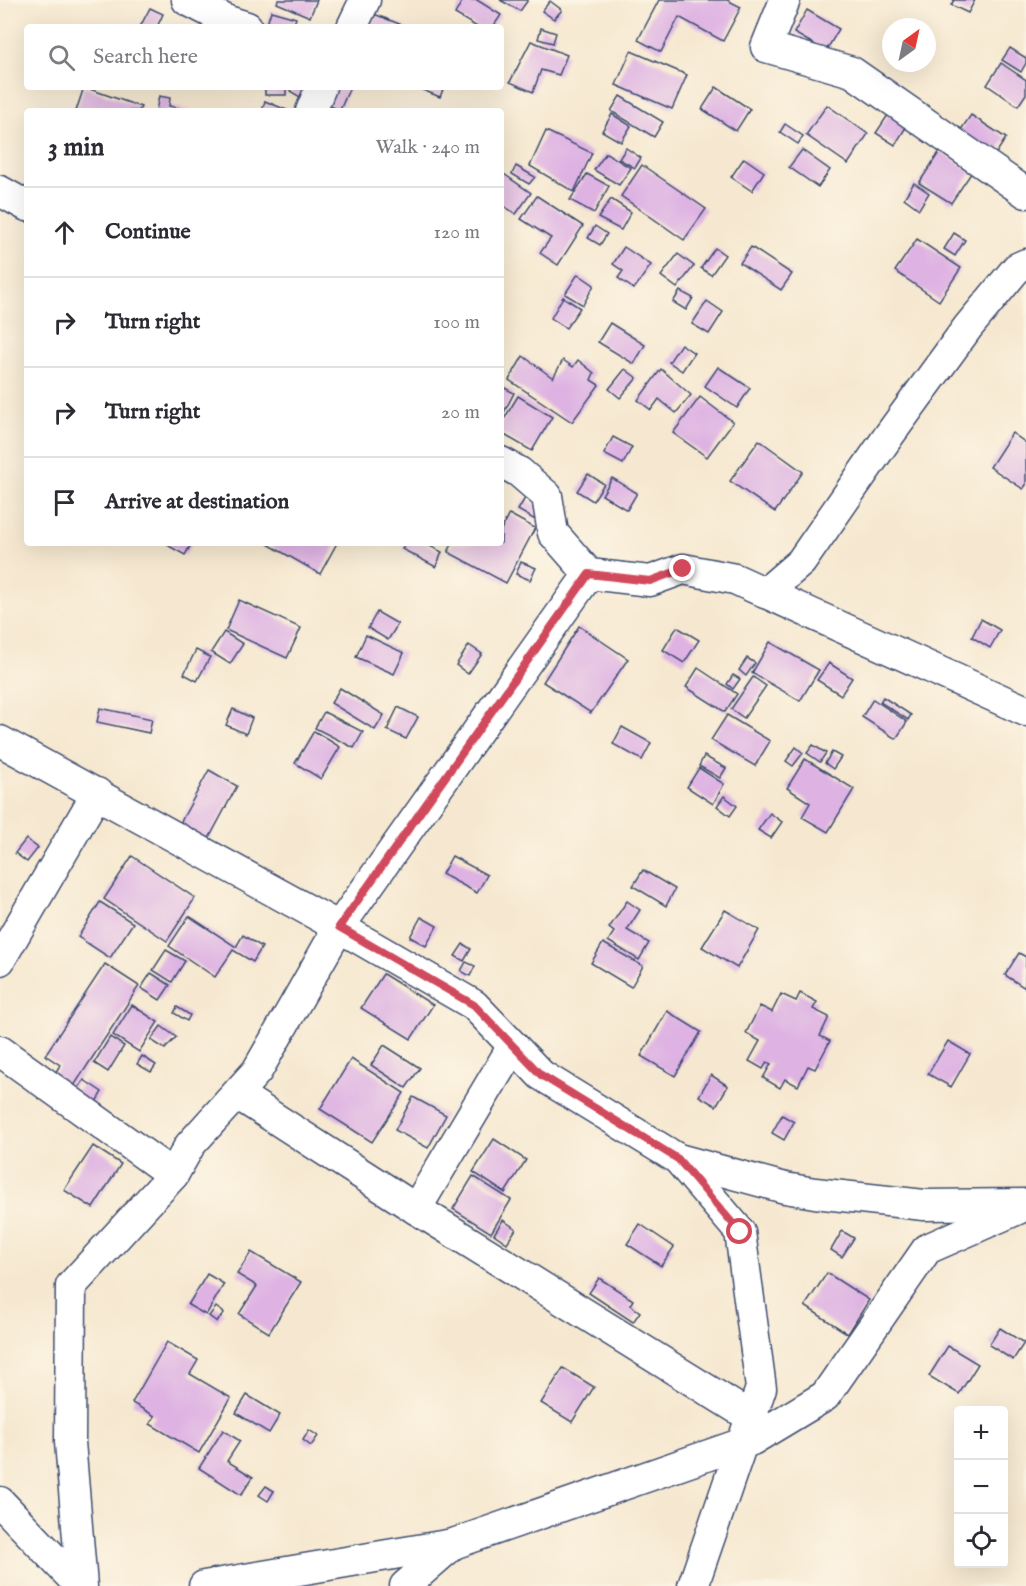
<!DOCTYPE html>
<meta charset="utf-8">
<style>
:root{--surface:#fff;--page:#f7f7f7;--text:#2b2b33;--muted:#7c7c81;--line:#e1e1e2}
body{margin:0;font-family:"IM FELL English",serif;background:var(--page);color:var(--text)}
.controls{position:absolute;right:18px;bottom:18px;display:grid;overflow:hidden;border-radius:6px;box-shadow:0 6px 24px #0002}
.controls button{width:54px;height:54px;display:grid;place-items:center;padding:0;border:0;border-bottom:2px solid var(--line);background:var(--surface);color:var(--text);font:30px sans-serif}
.compass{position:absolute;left:882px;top:18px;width:54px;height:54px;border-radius:50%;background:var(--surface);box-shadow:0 6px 24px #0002;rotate:33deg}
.stop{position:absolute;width:18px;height:18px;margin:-14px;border:4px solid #d1495b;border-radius:50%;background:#fff}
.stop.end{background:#d1495b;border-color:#fff;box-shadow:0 2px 6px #0008}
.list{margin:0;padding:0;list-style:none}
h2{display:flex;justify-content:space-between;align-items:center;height:78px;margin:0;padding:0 24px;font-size:26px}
h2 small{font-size:20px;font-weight:400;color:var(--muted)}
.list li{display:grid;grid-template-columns:39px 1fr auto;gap:18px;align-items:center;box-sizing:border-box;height:90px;padding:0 24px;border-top:2px solid var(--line)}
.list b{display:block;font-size:22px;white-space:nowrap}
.list em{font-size:20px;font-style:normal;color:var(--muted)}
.icon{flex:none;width:33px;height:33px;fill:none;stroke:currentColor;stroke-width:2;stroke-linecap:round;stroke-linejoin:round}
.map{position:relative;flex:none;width:1026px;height:1586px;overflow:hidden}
.search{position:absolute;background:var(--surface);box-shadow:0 6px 24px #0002;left:24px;top:24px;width:480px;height:66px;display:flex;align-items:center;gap:15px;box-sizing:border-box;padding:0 21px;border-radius:6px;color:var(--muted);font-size:22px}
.panel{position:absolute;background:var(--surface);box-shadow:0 6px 24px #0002;left:24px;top:108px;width:480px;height:438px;border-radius:6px}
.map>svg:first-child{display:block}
.building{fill:#deb3e3}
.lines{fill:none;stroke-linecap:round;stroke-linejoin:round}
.street-casing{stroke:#3c4b6f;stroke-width:33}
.street{stroke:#fff;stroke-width:30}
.route{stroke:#d1495b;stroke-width:8}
</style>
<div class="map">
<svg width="1026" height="1586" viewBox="0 0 1026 1586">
<rect width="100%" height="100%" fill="#fcf5e5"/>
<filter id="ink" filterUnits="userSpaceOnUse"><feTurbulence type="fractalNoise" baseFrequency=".0167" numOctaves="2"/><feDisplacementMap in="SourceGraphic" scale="12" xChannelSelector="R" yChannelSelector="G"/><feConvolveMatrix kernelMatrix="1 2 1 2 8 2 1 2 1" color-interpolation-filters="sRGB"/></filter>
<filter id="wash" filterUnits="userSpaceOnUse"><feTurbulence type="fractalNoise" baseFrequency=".008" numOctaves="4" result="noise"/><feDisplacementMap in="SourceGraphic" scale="24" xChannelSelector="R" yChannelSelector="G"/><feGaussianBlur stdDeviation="1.35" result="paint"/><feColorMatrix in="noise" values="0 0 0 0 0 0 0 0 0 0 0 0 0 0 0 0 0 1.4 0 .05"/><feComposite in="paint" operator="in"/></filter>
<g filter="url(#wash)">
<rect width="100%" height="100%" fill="#f6e8d0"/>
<g id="blocks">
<g class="building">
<polygon points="278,0 317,0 310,17 277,3"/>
<polygon points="463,0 477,0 501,15 493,27 477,27 455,14"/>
<polygon points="500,0 528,0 520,11"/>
<polygon points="659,0 727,0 741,7 723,41 679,17 661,52 638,40"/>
<polygon points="954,0 975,0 968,13 951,5"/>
<polygon points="550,1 562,10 554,19 542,11"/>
<polygon points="150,8 163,14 157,27 140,27"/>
<polygon points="807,10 839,29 826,51 794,33"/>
<polygon points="271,11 296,18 293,27 266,27"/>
<polygon points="369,12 407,27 363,27"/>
<polygon points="541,28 556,33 553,43 538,39"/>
<polygon points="531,41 567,55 559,75 541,70 533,92 510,82"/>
<polygon points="1010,48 1026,58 1026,63 1021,72 1002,60"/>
<polygon points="631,51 687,75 672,109 616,85"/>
<polygon points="1001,63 1026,80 1026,94 1018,106 987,85"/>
<polygon points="84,87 141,107 139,111 76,111"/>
<rect x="265" y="87" width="21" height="8"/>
<polygon points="292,87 312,87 305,100 290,91"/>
<polygon points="330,87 350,87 340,110 323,103"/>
<polygon points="421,87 444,87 440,97 420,89"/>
<polygon points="716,87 750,109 736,131 702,109"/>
<polygon points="159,96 170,98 169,106 191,111 156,111"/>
<polygon points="620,96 663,122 654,137 611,111"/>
<polygon points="265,101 289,111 262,111"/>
<polygon points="827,105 868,134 848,164 806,135"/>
<polygon points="890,112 908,124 895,145 876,133"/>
<polygon points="612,114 631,126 621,142 602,131"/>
<polygon points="971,115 1006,138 995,155 960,131"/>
<polygon points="785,124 803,136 798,144 780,132"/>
<polygon points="546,131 592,153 574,192 530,166"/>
<polygon points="626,148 641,158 635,168 619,159"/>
<polygon points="802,150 830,170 818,187 789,167"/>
<polygon points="940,151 972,172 951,203 919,183"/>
<polygon points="606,153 631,168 619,185 594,170"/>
<polygon points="744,158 764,172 752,191 731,177"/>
<polygon points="642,165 706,209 684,240 621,196"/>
<polygon points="516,166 535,177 529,184 512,174"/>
<polygon points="501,172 531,193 516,214 501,204"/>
<polygon points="587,174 609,186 594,213 570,200"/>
<polygon points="914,183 929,193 919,209 904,198"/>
<polygon points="537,196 583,226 558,265 540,253 551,238 521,219"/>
<polygon points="611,199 631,212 621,230 598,218"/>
<polygon points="595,226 607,234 600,245 588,238"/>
<polygon points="954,233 965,240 955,256 944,249"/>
<polygon points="917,239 961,268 939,301 895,271"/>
<polygon points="624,247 651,265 634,289 618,278 623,271 613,264"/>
<polygon points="751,247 792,274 781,290 740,263"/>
<polygon points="715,248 725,255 711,275 701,268"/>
<polygon points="678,254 694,266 677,288 661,276"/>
<polygon points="578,274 594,285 583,305 565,294"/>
<polygon points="680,291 693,298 686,310 673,302"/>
<polygon points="563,297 580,308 566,328 551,318"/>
<polygon points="707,301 723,312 709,334 692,324"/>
<polygon points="610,323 645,345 634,364 598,342"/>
<polygon points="681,344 694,353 682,371 669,362"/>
<polygon points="523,356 553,378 563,360 573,367 578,360 594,373 591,380 599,385 572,422 509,380"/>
<polygon points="718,367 750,388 737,408 705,386"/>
<polygon points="625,369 637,378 620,398 609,389"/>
<polygon points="661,369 691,395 676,413 659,399 651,410 638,400"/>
<polygon points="501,386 514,393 501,418"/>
<polygon points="518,396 552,417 532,451 501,433 501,424"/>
<polygon points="700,397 733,422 707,457 673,433"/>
<polygon points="1012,433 1026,443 1026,485 1023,489 990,467"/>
<polygon points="613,437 632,447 623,464 604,454"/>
<polygon points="759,440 803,472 775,512 730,481"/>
<polygon points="588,474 604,484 593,501 577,491"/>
<polygon points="612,478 637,493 627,510 602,495"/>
<polygon points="525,498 544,510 537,521 518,510"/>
<polygon points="509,514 535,528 506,583 448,552 453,543 501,543 501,530"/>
<polygon points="168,543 192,543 185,555 167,545"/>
<polygon points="266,543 337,543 320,574"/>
<polygon points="405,543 424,543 442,552 436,567 402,549"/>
<polygon points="521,562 536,568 530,580 516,574"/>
<polygon points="239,600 301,628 287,658 226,630"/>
<polygon points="377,612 398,624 388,640 368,628"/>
<polygon points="981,619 1000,630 990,648 972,637"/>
<polygon points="579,626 628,659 591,713 543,682"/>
<polygon points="677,627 699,640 684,663 663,650"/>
<polygon points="224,632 243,644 230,664 211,652"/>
<polygon points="366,635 404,653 394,674 356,657"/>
<polygon points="770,642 819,670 800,701 752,673"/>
<polygon points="469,645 482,654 468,674 456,665"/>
<polygon points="196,650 210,657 197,681 184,674"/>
<polygon points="747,658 755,663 746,676 739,670"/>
<polygon points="829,663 852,678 841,695 817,680"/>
<polygon points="698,668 737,694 725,712 686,687"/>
<polygon points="733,675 740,679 733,689 727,684"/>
<polygon points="753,677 766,686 744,718 731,709"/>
<polygon points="340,688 384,715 375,730 331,703"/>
<polygon points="883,697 911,715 908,720 880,702"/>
<polygon points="873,699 907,722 896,739 862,717"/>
<polygon points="398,707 418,717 406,739 387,730"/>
<polygon points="100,708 152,719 149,733 97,722"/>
<polygon points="233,709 252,718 246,734 226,725"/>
<polygon points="324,712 363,732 354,748 315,728"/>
<polygon points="727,715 770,741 755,766 711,740"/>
<polygon points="622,727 651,743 642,760 613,744"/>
<polygon points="314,731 340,747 321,779 295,763"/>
<polygon points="813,745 826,753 820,762 807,753"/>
<polygon points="796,747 803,753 793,766 786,761"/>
<polygon points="832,752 841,757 833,769 825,763"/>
<polygon points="704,756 726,768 720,778 699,766"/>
<polygon points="805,759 854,789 828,832 802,817 810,803 787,788"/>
<polygon points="699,768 724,784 713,804 687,787"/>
<polygon points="209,770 237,786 206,844 177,829"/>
<polygon points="724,796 737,806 730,816 717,806"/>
<polygon points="770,813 782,822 771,838 758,830"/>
<polygon points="26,839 38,848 27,862 15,853"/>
<polygon points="132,856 195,898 167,941 104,899"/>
<polygon points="452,856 487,875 477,893 442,874"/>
<polygon points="643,870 675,889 666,906 633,886"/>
<polygon points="627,901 640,910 627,930 649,943 639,960 608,941 614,932 609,928"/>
<polygon points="100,902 133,923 110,958 78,937"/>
<polygon points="725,910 759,930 737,968 702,947"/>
<polygon points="189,916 236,947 243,935 262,947 253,962 233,950 215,977 169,946"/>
<polygon points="421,917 437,926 426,946 410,937"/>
<polygon points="603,943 643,966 631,987 591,963"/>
<polygon points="463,944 471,949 464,961 455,956"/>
<polygon points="166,950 185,961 172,982 153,970"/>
<polygon points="1019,953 1026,957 1025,988 1005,975"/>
<polygon points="466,962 475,966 470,976 461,971"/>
<polygon points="105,964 139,986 72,1089 53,1077 60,1065 45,1055"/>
<polygon points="151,973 170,985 160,1000 141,988"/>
<polygon points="383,974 433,1005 411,1039 361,1008"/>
<polygon points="800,993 817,1002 813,1009 829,1017 820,1036 830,1041 815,1069 808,1066 798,1086 785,1079 780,1088 763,1078 771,1064 767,1062 763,1069 749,1061 760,1041 746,1033 760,1006 772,1012 781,994 796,1001"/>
<polygon points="132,1005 158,1022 139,1052 113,1035"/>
<polygon points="177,1007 190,1015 187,1021 174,1013"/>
<polygon points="667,1011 701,1032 675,1076 641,1056"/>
<polygon points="161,1026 176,1037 165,1049 151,1040"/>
<polygon points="110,1037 124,1046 108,1072 94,1063"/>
<polygon points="948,1041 970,1054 951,1087 928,1074"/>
<polygon points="384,1045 420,1068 406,1088 371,1065"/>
<polygon points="142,1056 156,1065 151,1072 137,1064"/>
<polygon points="351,1059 404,1093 372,1142 320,1109"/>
<polygon points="711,1075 728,1086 716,1106 699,1096"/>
<polygon points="84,1080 102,1092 93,1107 74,1095"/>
<polygon points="413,1097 446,1115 428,1148 395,1130"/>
<polygon points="782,1115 794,1122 784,1140 772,1133"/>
<polygon points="494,1139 526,1160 505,1193 473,1172"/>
<polygon points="93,1146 121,1164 93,1208 64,1190"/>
<polygon points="473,1176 511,1200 491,1233 453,1209"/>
<polygon points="503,1220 516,1229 507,1243 494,1234"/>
<polygon points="640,1224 674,1247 661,1266 627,1244"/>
<polygon points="842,1231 854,1238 842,1257 831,1250"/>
<polygon points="251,1252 301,1282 269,1333 239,1314 257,1286 237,1274"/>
<polygon points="827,1273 869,1300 848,1334 805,1306"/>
<polygon points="207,1274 224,1284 206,1315 188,1305"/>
<polygon points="599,1278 633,1300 630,1305 640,1312 633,1322 589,1293"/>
<polygon points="216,1307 224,1313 217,1322 209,1316"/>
<polygon points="1000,1328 1024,1343 1013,1360 989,1345"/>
<polygon points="167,1342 198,1360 190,1374 231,1398 199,1453 150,1424 155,1416 132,1403"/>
<polygon points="948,1346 978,1364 959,1394 929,1376"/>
<polygon points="563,1368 594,1387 572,1422 541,1403"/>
<polygon points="247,1395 280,1415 269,1433 236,1413"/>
<polygon points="223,1430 240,1441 227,1461 253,1477 241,1495 199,1468"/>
<polygon points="309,1430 318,1436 311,1446 303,1440"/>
<polygon points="266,1486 274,1491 268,1501 259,1495"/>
</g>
</g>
</g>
<g filter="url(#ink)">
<use href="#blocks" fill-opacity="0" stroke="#3c4b6f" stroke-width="1.5"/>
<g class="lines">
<defs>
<g id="street">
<polyline points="187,0 228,21 247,27"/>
<polyline points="785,0 766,47 852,72 1026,193"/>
<polyline points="352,27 365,0"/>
<polyline points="311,111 321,87"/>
<polyline points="0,191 27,206"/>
<polyline points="501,462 519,472 547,496 553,533 589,574 650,581 683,569 735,579 1026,711"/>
<polyline points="765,593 801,562 890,434 968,327 1017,268 1026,264"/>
<polyline points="0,741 339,927 474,1005 541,1075 678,1159 785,1188 815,1193 924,1205 1026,1204"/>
<polyline points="0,960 97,793"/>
<polyline points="0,1051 173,1175"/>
<polyline points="237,1094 416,1209 751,1417"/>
<polyline points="678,1159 740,1232 761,1388 693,1586"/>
<polyline points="416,1209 513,1046"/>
<polyline points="0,1502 80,1586"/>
<polyline points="82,1586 70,1442 71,1286 173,1175 190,1145 257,1071 339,927 589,574"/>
<polyline points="204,1586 453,1544"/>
<polyline points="405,1586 453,1544 752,1440 825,1396 927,1249 1018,1209"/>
</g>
</defs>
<use href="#street" class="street-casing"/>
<use href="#street" class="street"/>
</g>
</g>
<g class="lines" filter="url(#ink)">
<polyline class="route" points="683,569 650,581 589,574 339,927 474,1005 541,1075 678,1159 740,1232"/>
</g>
</svg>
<div class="controls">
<button>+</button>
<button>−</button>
<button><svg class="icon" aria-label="locate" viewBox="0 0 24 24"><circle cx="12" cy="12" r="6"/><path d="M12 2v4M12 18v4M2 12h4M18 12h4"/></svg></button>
</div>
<svg class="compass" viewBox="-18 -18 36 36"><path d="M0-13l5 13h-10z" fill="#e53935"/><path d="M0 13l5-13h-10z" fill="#7c7c81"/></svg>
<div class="stop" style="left:740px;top:1232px"></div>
<div class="stop end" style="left:683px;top:569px"></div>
<div class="search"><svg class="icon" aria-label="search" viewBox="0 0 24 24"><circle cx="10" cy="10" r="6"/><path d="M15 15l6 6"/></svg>Search here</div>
<section class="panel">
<h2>3 min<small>Walk · 240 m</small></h2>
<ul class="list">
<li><svg class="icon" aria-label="ahead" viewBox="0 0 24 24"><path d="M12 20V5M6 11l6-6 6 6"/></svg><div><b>Continue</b></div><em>120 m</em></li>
<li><svg class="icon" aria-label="right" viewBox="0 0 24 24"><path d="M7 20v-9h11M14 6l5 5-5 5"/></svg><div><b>Turn right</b></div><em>100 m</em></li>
<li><svg class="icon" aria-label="right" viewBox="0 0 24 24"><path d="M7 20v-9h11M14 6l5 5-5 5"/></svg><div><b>Turn right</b></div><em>20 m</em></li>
<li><svg class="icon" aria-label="arrive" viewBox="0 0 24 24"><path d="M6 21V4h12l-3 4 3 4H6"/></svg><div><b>Arrive at destination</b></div></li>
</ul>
</section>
</div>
